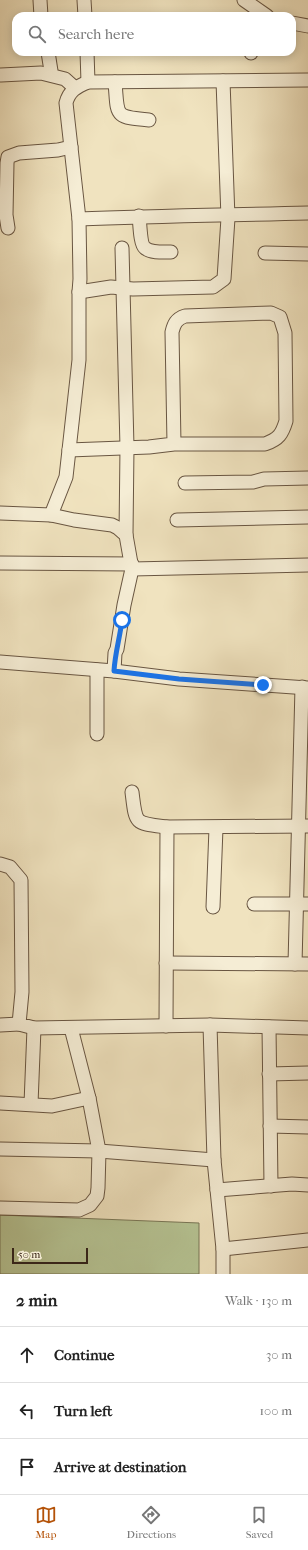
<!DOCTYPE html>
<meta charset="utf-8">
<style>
:root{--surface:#fff;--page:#f6f6f6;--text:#222;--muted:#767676;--line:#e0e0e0;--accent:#b45309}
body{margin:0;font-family:"IM FELL French Canon",serif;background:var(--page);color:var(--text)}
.scale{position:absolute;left:12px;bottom:10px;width:76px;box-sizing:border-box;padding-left:4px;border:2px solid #3c2718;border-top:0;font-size:11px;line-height:14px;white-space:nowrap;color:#3c2718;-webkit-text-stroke:3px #f5edd5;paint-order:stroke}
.stop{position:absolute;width:12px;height:12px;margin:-9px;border:3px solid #1a73e8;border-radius:50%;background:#fff}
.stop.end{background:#1a73e8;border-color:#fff;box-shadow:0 1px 4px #0008}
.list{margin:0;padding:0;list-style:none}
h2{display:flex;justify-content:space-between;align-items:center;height:52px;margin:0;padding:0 16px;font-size:17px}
h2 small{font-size:13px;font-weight:400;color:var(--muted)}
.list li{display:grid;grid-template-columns:26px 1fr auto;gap:12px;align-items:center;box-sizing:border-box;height:56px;padding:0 16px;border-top:1px solid var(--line)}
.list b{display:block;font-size:15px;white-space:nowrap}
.list em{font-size:13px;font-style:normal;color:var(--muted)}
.icon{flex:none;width:22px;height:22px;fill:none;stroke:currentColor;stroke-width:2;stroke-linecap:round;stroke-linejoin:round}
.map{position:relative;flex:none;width:308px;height:1274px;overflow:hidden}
.search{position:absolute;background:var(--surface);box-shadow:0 2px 10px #0003;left:12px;right:12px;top:12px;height:44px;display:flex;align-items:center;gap:10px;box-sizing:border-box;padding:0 14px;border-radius:12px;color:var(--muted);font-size:15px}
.sheet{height:220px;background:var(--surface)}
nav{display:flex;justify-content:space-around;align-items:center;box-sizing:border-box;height:56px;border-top:1px solid var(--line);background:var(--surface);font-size:11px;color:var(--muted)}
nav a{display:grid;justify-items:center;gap:2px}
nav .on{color:var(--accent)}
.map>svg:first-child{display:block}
.green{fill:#b6c494;stroke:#797656}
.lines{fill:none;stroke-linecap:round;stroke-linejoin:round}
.minor-casing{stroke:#695642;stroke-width:15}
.minor{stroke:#f5edd5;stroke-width:13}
.route{stroke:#1a73e8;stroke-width:5}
</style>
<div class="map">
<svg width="308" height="1274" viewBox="0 0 308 1274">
<rect width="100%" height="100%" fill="#f0e3bf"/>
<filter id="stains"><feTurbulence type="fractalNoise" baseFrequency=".005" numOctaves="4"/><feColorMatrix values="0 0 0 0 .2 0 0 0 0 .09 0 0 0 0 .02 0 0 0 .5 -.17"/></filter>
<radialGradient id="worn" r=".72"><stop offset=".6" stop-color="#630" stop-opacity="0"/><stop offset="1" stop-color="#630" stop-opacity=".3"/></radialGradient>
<polygon class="green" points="0,1215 199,1223 199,1274 0,1274"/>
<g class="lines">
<defs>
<g id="minor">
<polyline points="40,0 41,16"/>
<polyline points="84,0 85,16"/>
<polyline points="244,0 267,16"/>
<polyline points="292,23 308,26"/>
<polyline points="48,52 51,71"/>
<polyline points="87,52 88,82"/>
<polyline points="251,52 251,53"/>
<polyline points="1,75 41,73 65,79 75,88"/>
<path d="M115 82C118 116 113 117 149 120"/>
<path d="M139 216C140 223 140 244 145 248 151 253 164 252 171 252"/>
<path d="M79 219C155 216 232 215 308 213"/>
<polyline points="8,228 6,215 7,163 8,157 19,153 58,150 71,147"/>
<polyline points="122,248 127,447 126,535"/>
<polyline points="265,253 308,254"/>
<polyline points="79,292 111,287 133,289 213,287 224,279 228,218 223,81"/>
<path d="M69 450 149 447 174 444 172 332C174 324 176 319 185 316L271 313 280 317 285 333 286 421C282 434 279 439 265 444H174"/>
<polyline points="185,483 253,482 264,479 308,478"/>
<polyline points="0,513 51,515 74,520 112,525 118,528 126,535 132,569 124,605 117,649 115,653 114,671"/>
<path d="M51 515 66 477 79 360V292L80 279 79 219 66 103C69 91 76 87 88 82L308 80"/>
<polyline points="177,520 308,517"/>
<polyline points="0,563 132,564"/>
<polyline points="132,569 308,565"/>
<polyline points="0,662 114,671 179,679 308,688"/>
<polyline points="97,734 97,670"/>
<path d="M132 792C136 825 134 823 167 827L308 826"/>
<polyline points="0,864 10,867 21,880 22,992 19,1024 34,1028 210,1025 308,1028"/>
<polyline points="254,904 308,904"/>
<polyline points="213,907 216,828"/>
<polyline points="166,963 308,964"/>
<polyline points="295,964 302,687"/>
<polyline points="0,1025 19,1024"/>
<polyline points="210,1025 214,1160 223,1249 223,1274"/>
<polyline points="166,1026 167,827"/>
<polyline points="269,1027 271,1186"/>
<polyline points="269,1074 308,1073"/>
<polyline points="0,1103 52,1106 89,1098"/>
<polyline points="31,1104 34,1028"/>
<polyline points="270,1126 308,1127"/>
<polyline points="0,1149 99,1151 214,1160"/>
<polyline points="217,1190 292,1184 308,1185"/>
<polyline points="0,1208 79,1210 90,1205 97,1196 98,1188 99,1151 89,1098 71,1028"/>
<polyline points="223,1249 308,1240"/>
</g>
</defs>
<use href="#minor" class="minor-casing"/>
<use href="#minor" class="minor"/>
</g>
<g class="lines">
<path class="route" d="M122 620C120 637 115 653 114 671L179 679 263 685"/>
</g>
<rect width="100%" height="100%" filter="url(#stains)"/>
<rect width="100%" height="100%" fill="url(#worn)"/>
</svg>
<div class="scale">50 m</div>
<div class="stop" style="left:122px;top:620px"></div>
<div class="stop end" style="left:263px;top:685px"></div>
<div class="search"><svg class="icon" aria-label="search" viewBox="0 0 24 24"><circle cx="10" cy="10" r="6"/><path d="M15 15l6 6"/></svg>Search here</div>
</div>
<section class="sheet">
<h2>2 min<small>Walk · 130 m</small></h2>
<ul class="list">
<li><svg class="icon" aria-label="ahead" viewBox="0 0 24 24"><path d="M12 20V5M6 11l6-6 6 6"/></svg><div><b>Continue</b></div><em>30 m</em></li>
<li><svg class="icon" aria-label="left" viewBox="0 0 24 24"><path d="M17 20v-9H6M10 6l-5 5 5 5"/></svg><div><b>Turn left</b></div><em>100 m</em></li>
<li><svg class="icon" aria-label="arrive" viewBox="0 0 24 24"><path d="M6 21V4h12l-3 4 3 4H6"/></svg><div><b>Arrive at destination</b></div></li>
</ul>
</section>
<nav>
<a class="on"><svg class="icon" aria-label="map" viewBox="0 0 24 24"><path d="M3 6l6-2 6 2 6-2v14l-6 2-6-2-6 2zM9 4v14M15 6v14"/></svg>Map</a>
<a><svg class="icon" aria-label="directions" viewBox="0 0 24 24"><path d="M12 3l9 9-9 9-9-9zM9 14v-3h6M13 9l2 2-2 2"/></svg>Directions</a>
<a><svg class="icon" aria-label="saved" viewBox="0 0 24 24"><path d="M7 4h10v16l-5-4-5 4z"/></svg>Saved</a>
</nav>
